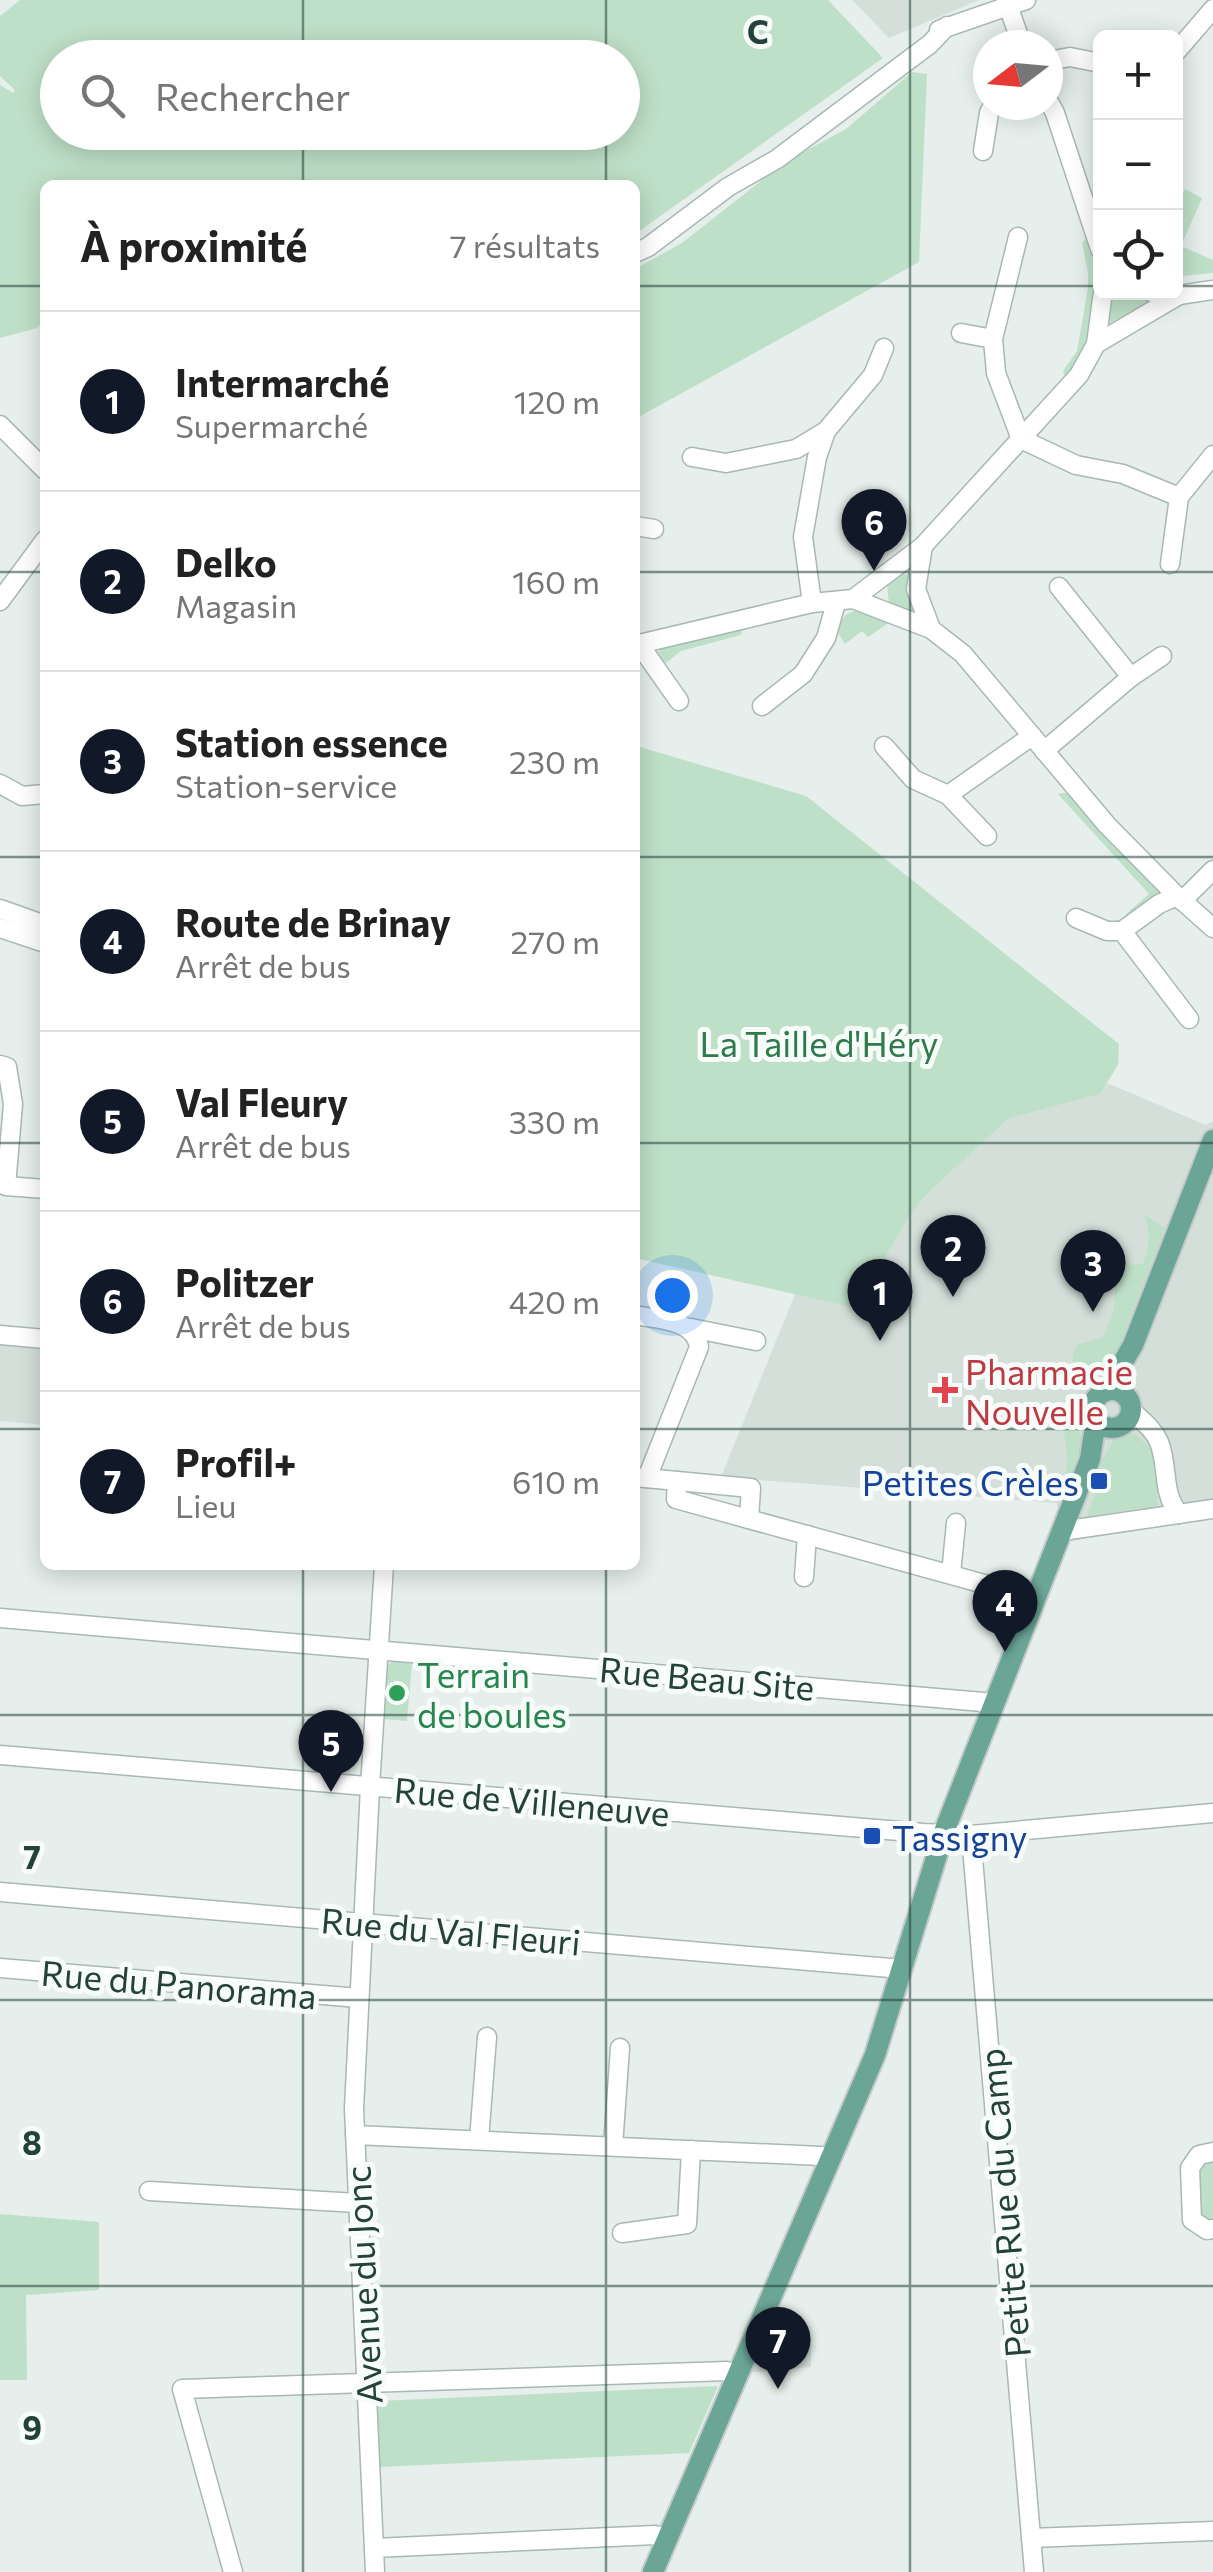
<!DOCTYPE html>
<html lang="fr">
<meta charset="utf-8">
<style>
:root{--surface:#fff;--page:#f6f6f6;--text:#222;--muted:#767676;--line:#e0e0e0;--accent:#111827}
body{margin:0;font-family:Commissioner,sans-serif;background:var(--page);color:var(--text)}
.controls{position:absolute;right:30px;top:30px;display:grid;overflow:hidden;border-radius:15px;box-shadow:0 5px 25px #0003}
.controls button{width:90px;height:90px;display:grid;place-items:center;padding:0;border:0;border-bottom:2px solid var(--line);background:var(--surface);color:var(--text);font:50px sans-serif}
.compass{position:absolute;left:973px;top:30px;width:90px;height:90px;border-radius:50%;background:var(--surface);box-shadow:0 5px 25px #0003;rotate:254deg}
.you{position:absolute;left:672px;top:1295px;width:35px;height:35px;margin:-25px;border:8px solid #fff;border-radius:50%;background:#1a73e8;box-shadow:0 0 0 15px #1a73e833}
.badge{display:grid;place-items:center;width:65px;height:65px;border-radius:50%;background:var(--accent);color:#fff;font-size:32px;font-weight:700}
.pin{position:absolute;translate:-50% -82px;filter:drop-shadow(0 2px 5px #0008)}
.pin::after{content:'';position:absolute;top:52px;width:35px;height:30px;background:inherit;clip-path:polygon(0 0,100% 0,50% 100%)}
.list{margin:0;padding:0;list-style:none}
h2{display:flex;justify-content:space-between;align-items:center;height:130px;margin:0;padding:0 40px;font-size:42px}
h2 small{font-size:32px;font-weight:400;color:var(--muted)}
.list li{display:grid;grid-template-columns:65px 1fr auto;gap:30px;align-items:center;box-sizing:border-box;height:180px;padding:0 40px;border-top:2px solid var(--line)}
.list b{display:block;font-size:38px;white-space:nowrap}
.list p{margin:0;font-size:32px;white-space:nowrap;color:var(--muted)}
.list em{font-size:32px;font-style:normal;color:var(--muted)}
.icon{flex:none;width:55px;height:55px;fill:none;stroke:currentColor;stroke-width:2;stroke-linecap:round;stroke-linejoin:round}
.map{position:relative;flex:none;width:1213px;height:2572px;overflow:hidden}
.search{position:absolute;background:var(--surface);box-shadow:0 5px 25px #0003;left:40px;top:40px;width:600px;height:110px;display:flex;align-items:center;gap:25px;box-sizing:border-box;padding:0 35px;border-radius:55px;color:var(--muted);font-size:38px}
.panel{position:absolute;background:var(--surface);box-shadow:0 5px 25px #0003;left:40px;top:180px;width:600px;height:1390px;border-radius:15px}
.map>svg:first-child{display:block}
.built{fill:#d4dfda}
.green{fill:#bfe0c8;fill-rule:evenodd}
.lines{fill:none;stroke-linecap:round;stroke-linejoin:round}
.minor-casing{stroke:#a8b8b2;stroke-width:21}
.major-casing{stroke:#c2cac8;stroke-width:24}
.minor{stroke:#fff;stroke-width:18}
.major{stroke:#6aa596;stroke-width:20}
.grid{fill:none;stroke:#24423a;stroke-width:2.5;stroke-opacity:0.55}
.health-dot{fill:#e0444e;stroke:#f7fbf9;stroke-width:4}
.transit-dot{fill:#1a4fb4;stroke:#f7fbf9;stroke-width:4}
.leisure-dot{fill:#2e9e5b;stroke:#f7fbf9;stroke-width:4}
.labels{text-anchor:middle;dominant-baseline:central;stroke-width:10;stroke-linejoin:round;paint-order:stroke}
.park-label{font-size:35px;fill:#2d7a4b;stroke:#f7fbf9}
.health-label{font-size:35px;fill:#be3a42;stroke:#f7fbf9;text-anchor:start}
.transit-label{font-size:35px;fill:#164399;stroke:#f7fbf9;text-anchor:end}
.leisure-label{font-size:35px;fill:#27864d;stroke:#f7fbf9;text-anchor:start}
.street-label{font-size:35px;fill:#24423a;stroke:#f7fbf9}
.grid-label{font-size:32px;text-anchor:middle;font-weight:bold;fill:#24423a;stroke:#f7fbf9;stroke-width:10;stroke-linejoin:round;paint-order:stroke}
</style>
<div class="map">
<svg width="1213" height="2572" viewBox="0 0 1213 2572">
<rect width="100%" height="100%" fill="#e6efeb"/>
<g class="built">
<polygon points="852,0 979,0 889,38"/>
<polygon points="1107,1083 1206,1125 1213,1121 1213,1518 1071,1541 1056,1503 721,1477 795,1294 857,1307 910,1215 928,1193 1008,1119 1100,1094"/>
<polygon points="0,1342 45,1346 45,1425 0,1421"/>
<polygon points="811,2337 811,2367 748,2373 762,2341"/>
</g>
<g class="green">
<path d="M20 0H828L883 58 635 234V185H45V319L37 328 0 338V85L13 93 15 90 0 76V16ZM58 58H622V132H58Z"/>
<polygon points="912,72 927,74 919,262 635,419 635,269 682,243 785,162 846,129"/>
<polygon points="1185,189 1202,198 1181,246 1213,260 1213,273 1182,276 1176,283 1176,204"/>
<path d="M1089 234C1107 280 1101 341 1066 378L1063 371 1077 351 1088 288V272L1082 243Z"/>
<polygon points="1109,293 1123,293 1150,301 1106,325"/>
<polygon points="898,573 906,574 911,579 920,615 889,604 887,585"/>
<path d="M857 611 893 620 868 637 862 631 845 644 837 631C842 620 844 612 857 611Z"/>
<polygon points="743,627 741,635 681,651 666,663 659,657 658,652 667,645"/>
<polygon points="640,747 806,796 1119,1044 1118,1065 1100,1094 1008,1119 928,1193 910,1215 856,1308 635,1258 635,748"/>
<polygon points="1069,792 1161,892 1131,919 1125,915 1149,894 1058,794"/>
<path d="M1143 1214 1165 1228 1113 1363 1088 1368 1079 1378C1071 1366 1070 1358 1077 1345L1103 1337 1113 1313 1117 1257H1125L1127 1265 1143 1264C1149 1247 1152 1230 1143 1214Z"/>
<path d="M1072 1406 1075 1424 1083 1438 1063 1504 1051 1490V1486L1064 1479C1072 1456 1061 1433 1063 1410Z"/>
<polygon points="1125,1434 1135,1434 1154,1452 1158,1508 1146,1511 1142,1508 1087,1516 1101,1479 1098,1467 1115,1438"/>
<polygon points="394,1660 412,1662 407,1721 383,1719 387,1666"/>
<polygon points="1213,2157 1213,2222 1202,2221 1199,2214 1198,2164"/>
<polygon points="0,2214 99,2222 99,2290 26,2295 27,2380 0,2380"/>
<polygon points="718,2386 689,2453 379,2467 377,2401"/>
</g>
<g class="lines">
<defs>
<g id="minor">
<polyline points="1006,0 1022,45"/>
<polyline points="939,30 1026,0"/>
<polyline points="1176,52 1213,9"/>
<polyline points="1048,61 1070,57 1100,63"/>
<polyline points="1048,100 1055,113 1100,249"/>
<polyline points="983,151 989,113 993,105"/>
<polyline points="1018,237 993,339 996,373 1021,439 1076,465 1123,474 1179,497"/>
<polyline points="635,253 648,247 728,187 777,159 930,44 947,26"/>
<polyline points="1151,292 1179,295 1213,290"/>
<polyline points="961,333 993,339"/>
<polyline points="1096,344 1179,295"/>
<polyline points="0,425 45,470"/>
<polyline points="692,457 726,463 796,449 826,431 873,375 884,348"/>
<polyline points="635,526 654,529"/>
<polyline points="923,546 916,589 931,629"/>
<polyline points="1170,564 1179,497 1213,455"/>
<polyline points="1059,587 1131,677"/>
<polyline points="853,599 931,629 963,654 1107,825 1177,896 1213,928"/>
<polyline points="0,601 45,540"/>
<polyline points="812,603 803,537 817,457 826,431"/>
<polyline points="639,644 679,701"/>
<polyline points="635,645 812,603 853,599 923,546 1079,375 1096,344 1103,292"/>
<polyline points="762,706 803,674 826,638 836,603"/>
<polyline points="884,746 913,779 948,795 987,836"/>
<polyline points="1044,751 1131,677 1162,656"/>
<polyline points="0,784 22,796 45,794"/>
<polyline points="948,795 1032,736"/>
<polyline points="1182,901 1213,870"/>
<polyline points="0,909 45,925"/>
<polyline points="1076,918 1107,931 1122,931 1189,1019"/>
<polyline points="0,928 45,943"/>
<polyline points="1122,931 1159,904 1177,896"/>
<polyline points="0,1065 7,1067 13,1104 6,1186 45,1189"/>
<path d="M635 1315C658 1320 695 1319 699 1347L647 1478"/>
<polyline points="691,1328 756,1341"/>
<polyline points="0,1335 45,1339"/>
<path d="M1131 1410C1141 1420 1153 1428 1159 1442 1169 1467 1161 1492 1179 1514"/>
<polyline points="635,1477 751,1488 749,1519"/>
<polyline points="677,1481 676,1499 1035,1598"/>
<polyline points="1063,1528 1069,1530 1213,1509"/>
<polyline points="951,1574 956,1523"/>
<polyline points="804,1577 807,1535"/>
<polyline points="0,1618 995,1703"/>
<polyline points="0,1755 923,1833 971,1835 1213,1813"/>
<polyline points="971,1835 1034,2572"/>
<polyline points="0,1892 902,1969"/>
<polyline points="0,1968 359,1998"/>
<polyline points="355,2135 821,2156 830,2160"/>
<polyline points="479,2140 487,2037"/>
<polyline points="613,2146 620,2048"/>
<polyline points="1213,2152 1199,2155 1190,2168 1192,2220 1207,2230 1213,2229"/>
<polyline points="149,2191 358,2203"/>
<polyline points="622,2233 687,2224 691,2150"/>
<polyline points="1031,2538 1213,2531"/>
<polyline points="374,2548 655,2535 668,2538"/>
<polyline points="233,2572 182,2389 727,2371 738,2375"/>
<polyline points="375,2572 354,2109 370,1787 384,1565"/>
</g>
<g id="major">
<circle cx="1112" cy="1409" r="19"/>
<polyline points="1106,1391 1133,1345 1213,1140"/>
<polyline points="653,2572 875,2055 944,1832 1090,1459 1096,1420"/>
</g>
</defs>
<use href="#minor" class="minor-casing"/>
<use href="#major" class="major-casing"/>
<use href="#minor" class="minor"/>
<use href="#major" class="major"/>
</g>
<path class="grid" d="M303 0V58M606 0V58M910 0V2572M303 132V185M606 132V185M0 286H45M635 286H1100M1176 286H1213M0 572H45M635 572H1213M0 857H45M635 857H1213M0 1143H45M635 1143H1213M0 1429H45M635 1429H1213M303 1565V2572M606 1565V2572M0 1715H1213M0 2000H1213M0 2286H1213"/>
<path class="health-dot" d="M940 1375h10v10h10v10h-10v10h-10v-10h-10v-10h10z"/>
<g class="transit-dot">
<rect x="1089" y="1471" width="20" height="20" rx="5"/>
<rect x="862" y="1826" width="20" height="20" rx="5"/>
</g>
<circle class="leisure-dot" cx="397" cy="1693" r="10"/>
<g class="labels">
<g class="park-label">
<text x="819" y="1042">La Taille d'Héry</text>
</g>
<g class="health-label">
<text x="965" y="1370">Pharmacie<tspan x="965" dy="40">Nouvelle</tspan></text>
</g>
<g class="transit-label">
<text x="1079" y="1481">Petites Crèles</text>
<text x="892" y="1836" text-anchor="start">Tassigny</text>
</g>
<g class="leisure-label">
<text x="417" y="1673">Terrain<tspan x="417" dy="40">de boules</tspan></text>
</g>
<g class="street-label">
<text transform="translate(707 1677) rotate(5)">Rue Beau Site</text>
<text transform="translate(532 1800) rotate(5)">Rue de Villeneuve</text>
<text transform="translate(451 1930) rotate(5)">Rue du Val Fleuri</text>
<text transform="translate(179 1983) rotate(5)">Rue du Panorama</text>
<text transform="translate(1003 2203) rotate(-95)">Petite Rue du Camp</text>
<text transform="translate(362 2285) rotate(-93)">Avenue du Jonc</text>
</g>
</g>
<g class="grid-label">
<text x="758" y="44">C</text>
<text x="32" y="1869">7</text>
<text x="32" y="2155">8</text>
<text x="32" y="2440">9</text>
</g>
</svg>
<div class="controls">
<button>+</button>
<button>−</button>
<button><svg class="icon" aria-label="locate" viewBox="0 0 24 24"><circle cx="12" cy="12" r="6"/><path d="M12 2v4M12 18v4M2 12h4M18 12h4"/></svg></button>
</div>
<svg class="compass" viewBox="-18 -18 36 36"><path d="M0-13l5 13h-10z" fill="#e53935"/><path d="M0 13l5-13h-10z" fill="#767676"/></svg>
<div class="you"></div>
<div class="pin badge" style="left:880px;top:1341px">1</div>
<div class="pin badge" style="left:953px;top:1297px">2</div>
<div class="pin badge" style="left:1093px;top:1312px">3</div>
<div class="pin badge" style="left:1005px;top:1652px">4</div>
<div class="pin badge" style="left:331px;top:1792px">5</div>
<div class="pin badge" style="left:874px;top:571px">6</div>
<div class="pin badge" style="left:778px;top:2389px">7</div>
<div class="search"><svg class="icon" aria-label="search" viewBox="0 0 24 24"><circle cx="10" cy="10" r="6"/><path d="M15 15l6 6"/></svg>Rechercher</div>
<section class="panel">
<h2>À proximité<small>7 résultats</small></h2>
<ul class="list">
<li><span class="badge">1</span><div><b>Intermarché</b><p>Supermarché</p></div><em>120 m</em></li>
<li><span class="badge">2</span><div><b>Delko</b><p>Magasin</p></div><em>160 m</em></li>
<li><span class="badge">3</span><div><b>Station essence</b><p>Station-service</p></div><em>230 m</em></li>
<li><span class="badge">4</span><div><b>Route de Brinay</b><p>Arrêt de bus</p></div><em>270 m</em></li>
<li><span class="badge">5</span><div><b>Val Fleury</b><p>Arrêt de bus</p></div><em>330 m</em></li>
<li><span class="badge">6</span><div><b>Politzer</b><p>Arrêt de bus</p></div><em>420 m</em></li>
<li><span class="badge">7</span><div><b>Profil+</b><p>Lieu</p></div><em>610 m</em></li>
</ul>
</section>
</div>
